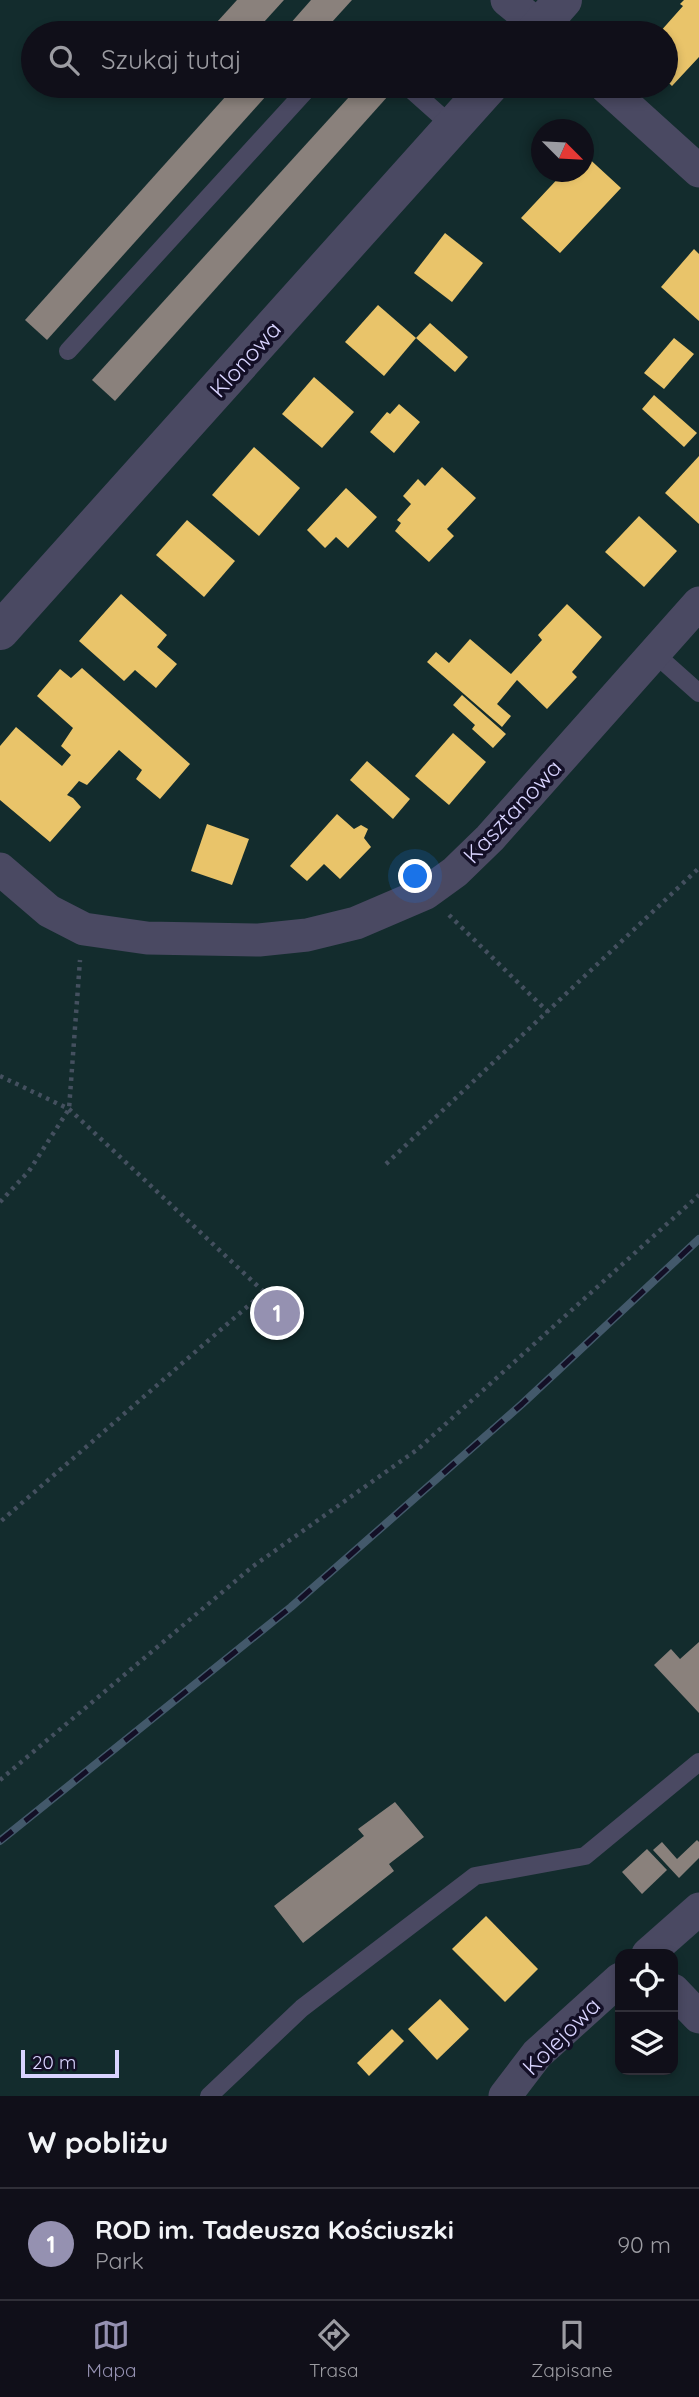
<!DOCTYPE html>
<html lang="pl">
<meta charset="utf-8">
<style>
:root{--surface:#100f19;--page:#191822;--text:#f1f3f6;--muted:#9c9ca2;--line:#302f38;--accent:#9591b1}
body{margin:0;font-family:Quicksand,sans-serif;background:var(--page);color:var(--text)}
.controls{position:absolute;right:21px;bottom:21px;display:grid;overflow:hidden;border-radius:14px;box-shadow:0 4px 10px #0003}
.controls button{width:63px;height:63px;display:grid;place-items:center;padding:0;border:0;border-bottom:2px solid var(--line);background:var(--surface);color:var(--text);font:35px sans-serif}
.compass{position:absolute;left:531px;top:119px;width:63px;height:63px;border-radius:50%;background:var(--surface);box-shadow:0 4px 10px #0003;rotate:114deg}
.scale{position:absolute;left:21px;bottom:18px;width:98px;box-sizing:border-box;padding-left:7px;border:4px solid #d9d4ff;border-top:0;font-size:19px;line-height:24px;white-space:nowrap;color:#d9d4ff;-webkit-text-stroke:5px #130f26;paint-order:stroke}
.you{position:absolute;left:416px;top:877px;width:24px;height:24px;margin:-18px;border:5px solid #fff;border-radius:50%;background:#1a73e8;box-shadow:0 0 0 10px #1a73e833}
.badge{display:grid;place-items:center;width:46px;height:46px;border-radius:50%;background:var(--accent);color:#fff;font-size:23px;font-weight:700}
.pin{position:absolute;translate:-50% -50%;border:4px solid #fff;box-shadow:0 2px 7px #0006}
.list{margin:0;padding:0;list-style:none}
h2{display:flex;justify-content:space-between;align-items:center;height:91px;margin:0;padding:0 28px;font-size:30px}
h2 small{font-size:23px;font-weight:400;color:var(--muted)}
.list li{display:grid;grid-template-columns:46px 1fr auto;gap:21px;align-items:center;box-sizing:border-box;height:112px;padding:0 28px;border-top:2px solid var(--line)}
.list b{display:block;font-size:26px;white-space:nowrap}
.list p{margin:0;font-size:23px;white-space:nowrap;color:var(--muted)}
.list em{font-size:23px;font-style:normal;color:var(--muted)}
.icon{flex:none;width:38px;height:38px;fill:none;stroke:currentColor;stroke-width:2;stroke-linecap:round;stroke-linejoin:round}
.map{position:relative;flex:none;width:699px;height:2096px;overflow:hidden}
.search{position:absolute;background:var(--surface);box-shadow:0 4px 10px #0003;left:21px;right:21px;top:21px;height:77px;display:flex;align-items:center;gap:18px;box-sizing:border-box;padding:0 24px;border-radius:38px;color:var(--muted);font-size:26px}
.sheet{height:203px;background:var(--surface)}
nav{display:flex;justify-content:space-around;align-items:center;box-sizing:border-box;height:98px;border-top:2px solid var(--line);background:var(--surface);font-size:19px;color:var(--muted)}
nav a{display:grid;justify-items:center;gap:4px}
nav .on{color:var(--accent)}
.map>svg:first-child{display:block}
.green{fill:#132c2d;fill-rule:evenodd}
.homes{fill:#e9c46a}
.industry{fill:#8a817c}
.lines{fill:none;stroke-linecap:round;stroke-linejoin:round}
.path{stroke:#44505f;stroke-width:4.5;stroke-dasharray:3.5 5;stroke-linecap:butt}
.service{stroke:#4a4962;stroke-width:18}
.minor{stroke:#4a4962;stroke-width:33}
.tertiary{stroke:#4a4962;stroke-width:38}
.rail-casing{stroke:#43596b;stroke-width:8}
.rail{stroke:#130f26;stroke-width:5;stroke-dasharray:16;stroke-linecap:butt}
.labels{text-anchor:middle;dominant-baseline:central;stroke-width:7;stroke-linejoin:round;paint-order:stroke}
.street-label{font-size:23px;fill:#d9d4ff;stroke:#130f26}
</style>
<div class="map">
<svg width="699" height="2096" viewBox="0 0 699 2096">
<rect width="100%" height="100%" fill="#161421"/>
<path class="green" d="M0 0H699V2096H0ZM33 33H666V86H33ZM542 130H584V172H542ZM620 1954H673V2070H620Z"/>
<g class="homes">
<polygon points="684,0 699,0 699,57 672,86 666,80 666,33 659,33 683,6 680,4"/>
<polygon points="584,154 621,188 560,253 521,218 564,172 584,172"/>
<polygon points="445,233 483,263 452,302 414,273"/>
<polygon points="694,249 699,254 699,321 661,287"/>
<polygon points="378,305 416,338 384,376 345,342"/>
<polygon points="430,323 468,357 455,372 416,338"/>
<polygon points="674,338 694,354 664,389 644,373"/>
<polygon points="314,377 354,412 322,448 282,414"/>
<polygon points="654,395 697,433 684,447 642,409"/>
<polygon points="399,404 420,422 394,453 370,432 387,412 390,414"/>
<polygon points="254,447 300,488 259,536 212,495"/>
<polygon points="699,456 699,524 665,493"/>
<polygon points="442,467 476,498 447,529 454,536 429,562 395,531 401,523 397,520 411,504 403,496 418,479 425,486"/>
<polygon points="346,488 377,517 348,548 336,537 325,548 307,530"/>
<polygon points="639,516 677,551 644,587 605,552"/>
<polygon points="187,520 235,561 204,597 156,555"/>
<polygon points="121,594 167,635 157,647 177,664 156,688 135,670 124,681 79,641"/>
<polygon points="567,604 602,637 572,672 577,677 547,709 517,680 497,704 511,716 502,727 427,662 436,652 449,663 470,639 511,674 542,640 538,635"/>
<polygon points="82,668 190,764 160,799 136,779 142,770 119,750 87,785 79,781 67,795 73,798 81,807 50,842 0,800 0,746 16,727 62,766 71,755 61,746 73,728 37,696 60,669 71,678"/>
<polygon points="462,695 506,734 493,748 472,729 475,725 453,705"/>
<polygon points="453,733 486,762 449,805 415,776"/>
<polygon points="367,761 410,799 393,819 350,780"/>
<polygon points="337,814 354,829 361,825 368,829 364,838 371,847 340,879 324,864 307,881 290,866"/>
<polygon points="207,824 249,839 232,885 191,871"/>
<polygon points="486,1916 538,1969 505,2002 452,1949"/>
<polygon points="440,1999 469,2029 437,2060 408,2029"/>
<polygon points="392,2029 404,2041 369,2076 357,2063"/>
</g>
<g class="industry">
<polygon points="237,0 284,0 254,33 207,33"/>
<polygon points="311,0 352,0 322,33 282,33"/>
<polygon points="235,86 275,86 47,340 25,320"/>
<polygon points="359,86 397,86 115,401 92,380"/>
<polygon points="699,1642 699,1713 654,1665 671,1649 680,1659"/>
<polygon points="395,1802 424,1837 389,1864 394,1871 303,1943 274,1906 364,1836 358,1829"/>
<polygon points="697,1840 699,1842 699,1858 679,1878 653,1850 662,1842 677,1859"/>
<polygon points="647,1849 667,1870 642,1894 622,1872"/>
</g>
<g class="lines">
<g class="path">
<polyline points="449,915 548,1012"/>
<polyline points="0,1076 69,1109 264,1292 0,1522"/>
<polyline points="386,1164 699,868"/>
<polyline points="0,1202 29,1171 69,1109 80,960"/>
<polyline points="0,1780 252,1567 418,1449 699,1195"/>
</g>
<g class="service">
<polyline points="407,86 453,127"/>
<polyline points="68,351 310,86"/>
<polyline points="654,653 699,693"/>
<polyline points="209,2096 302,2008 475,1876 585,1856 699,1762"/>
</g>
<g class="minor">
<polyline points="507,0 547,33"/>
<polyline points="605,86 699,171"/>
<polyline points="0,869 49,911 84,929 147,938 259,940 307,935 356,923 426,893 455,872 490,838 699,603"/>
<polyline points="648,1954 699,1909"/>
<polyline points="673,1990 699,2017"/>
<polyline points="505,2096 537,2054 620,1979"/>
</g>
<g class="tertiary">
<polyline points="534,33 563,0"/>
<polyline points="0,631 489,86"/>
</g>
<defs>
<polyline id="rail" points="0,1841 291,1607 522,1404 699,1239"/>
</defs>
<use href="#rail" class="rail-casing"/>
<use href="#rail" class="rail"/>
</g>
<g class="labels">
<g class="street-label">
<text transform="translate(245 359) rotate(-48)">Klonowa</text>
<text transform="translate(512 811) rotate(-47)">Kasztanowa</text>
<text transform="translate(561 2036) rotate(-45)">Kolejowa</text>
</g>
</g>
</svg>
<div class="controls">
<button><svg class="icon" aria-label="locate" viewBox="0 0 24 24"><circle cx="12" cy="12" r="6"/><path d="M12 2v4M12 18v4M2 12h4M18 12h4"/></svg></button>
<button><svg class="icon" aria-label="layers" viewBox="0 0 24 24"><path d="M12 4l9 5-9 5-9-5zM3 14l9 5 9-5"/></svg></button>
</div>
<svg class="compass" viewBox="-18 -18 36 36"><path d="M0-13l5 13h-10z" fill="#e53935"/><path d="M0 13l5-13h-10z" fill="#9c9ca2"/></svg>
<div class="scale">20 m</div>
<div class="you"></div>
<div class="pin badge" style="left:277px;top:1313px">1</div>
<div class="search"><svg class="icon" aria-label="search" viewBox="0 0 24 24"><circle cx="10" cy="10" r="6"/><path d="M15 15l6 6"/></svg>Szukaj tutaj</div>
</div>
<section class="sheet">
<h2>W pobliżu<small></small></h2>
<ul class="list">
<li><span class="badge">1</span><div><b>ROD im. Tadeusza Kościuszki</b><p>Park</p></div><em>90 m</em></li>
</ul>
</section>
<nav>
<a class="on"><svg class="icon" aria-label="map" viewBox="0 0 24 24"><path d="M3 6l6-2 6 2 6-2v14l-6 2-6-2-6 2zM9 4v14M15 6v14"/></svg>Mapa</a>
<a><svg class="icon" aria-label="directions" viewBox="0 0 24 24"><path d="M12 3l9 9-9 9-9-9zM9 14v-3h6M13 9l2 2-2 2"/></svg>Trasa</a>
<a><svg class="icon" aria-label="saved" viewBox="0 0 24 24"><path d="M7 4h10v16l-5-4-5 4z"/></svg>Zapisane</a>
</nav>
